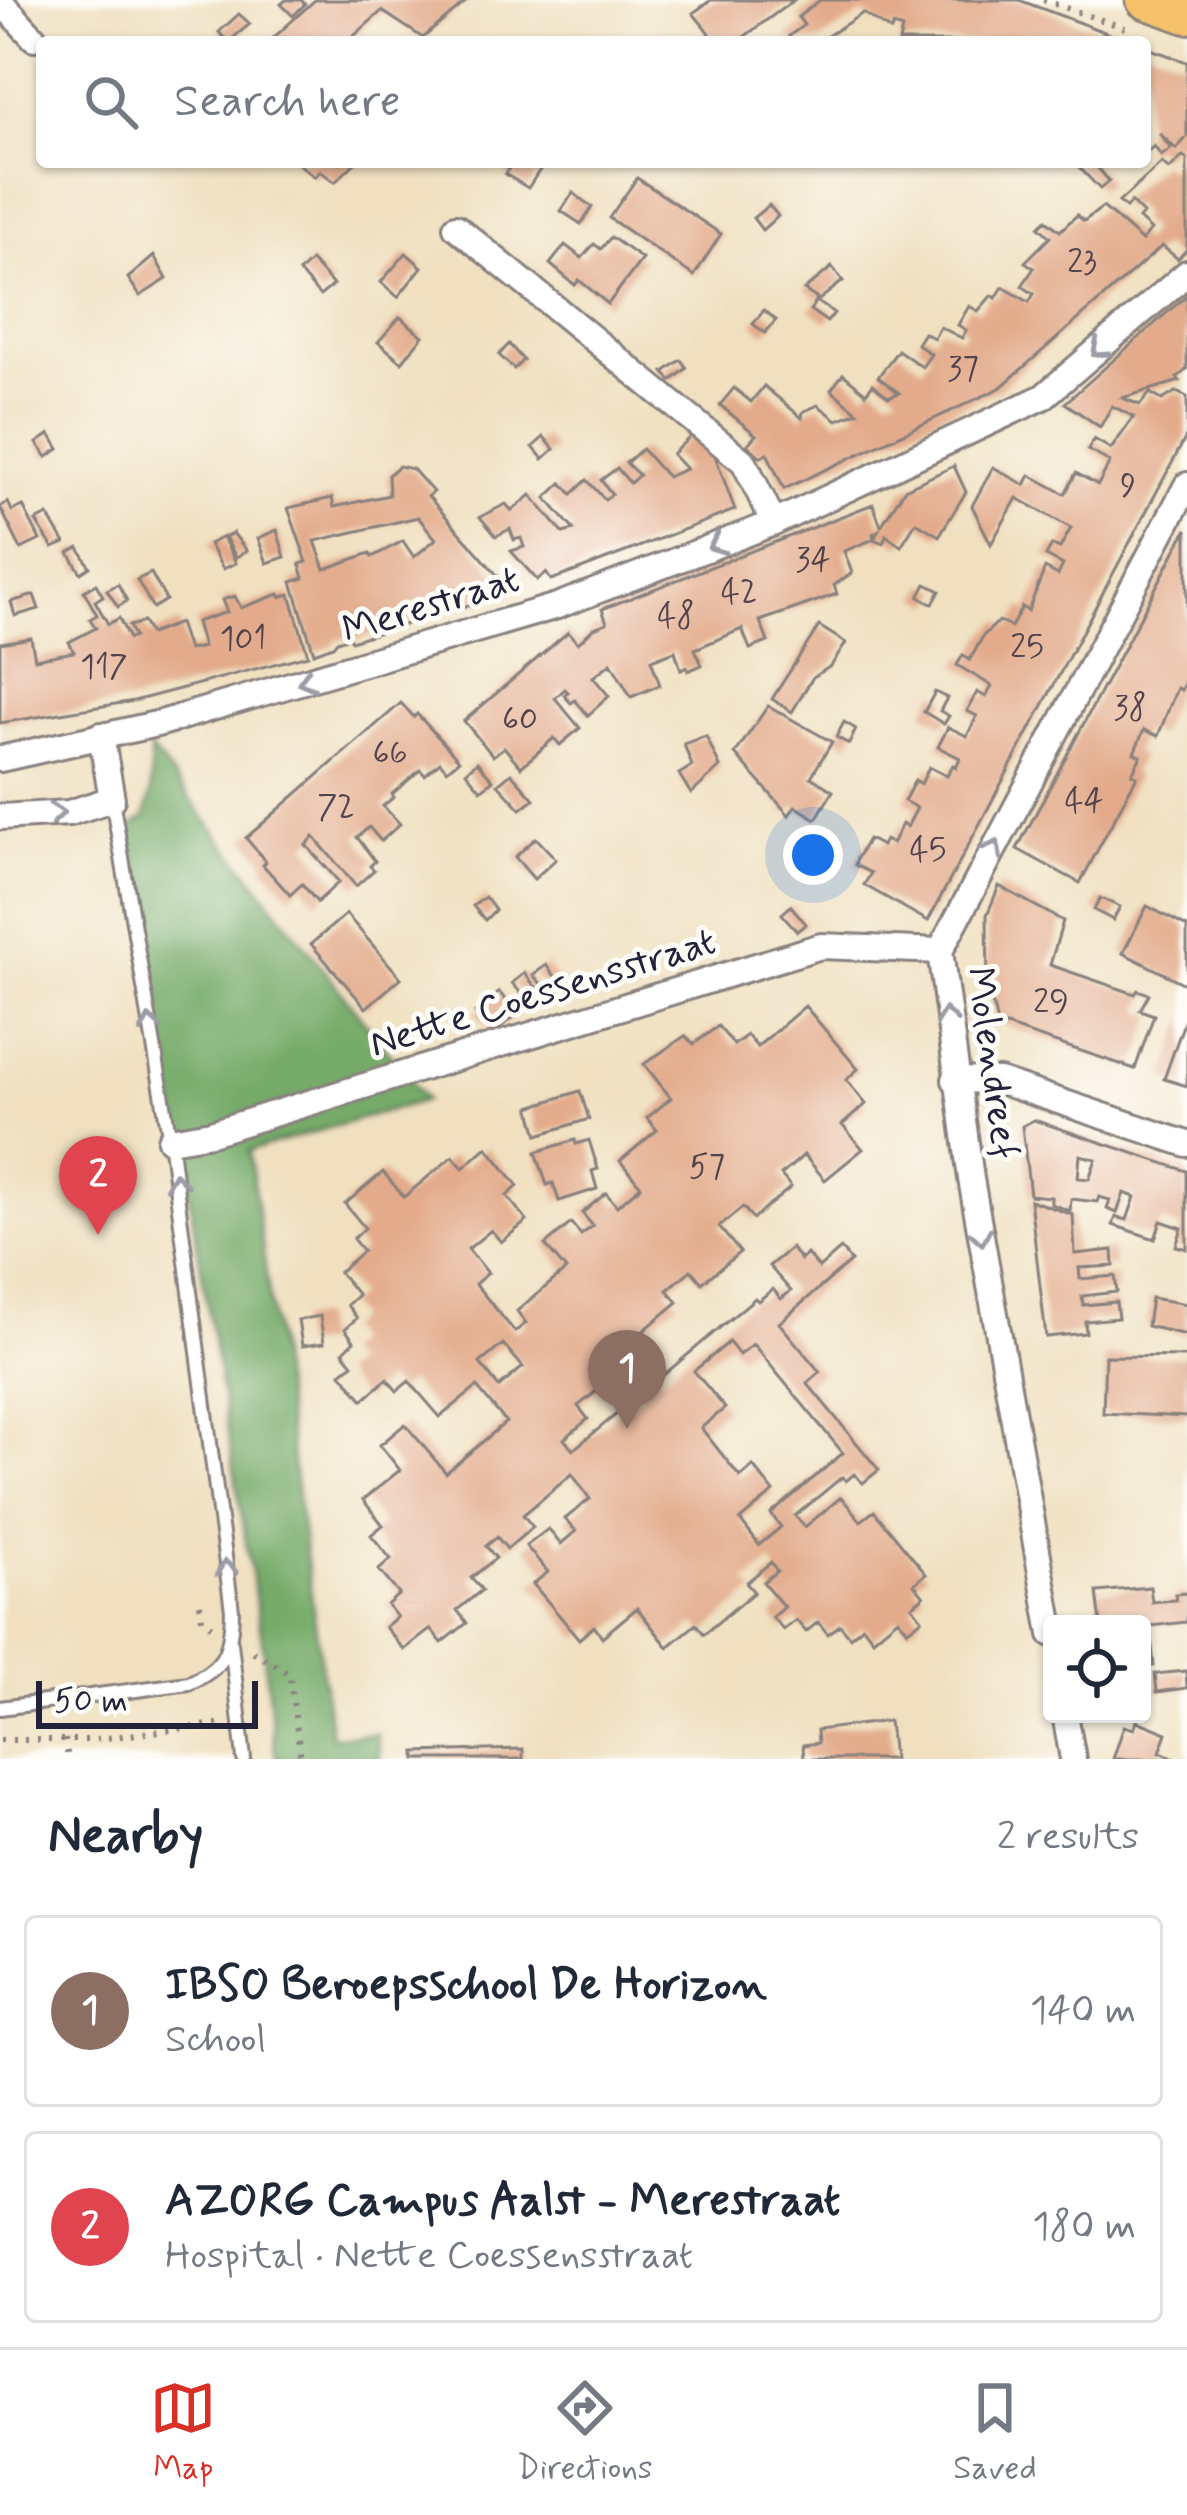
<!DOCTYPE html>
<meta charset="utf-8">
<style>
:root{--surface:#fff;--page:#f6f6f7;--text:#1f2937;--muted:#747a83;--line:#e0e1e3;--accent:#d93025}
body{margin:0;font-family:Mynerve,sans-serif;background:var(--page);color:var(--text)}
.controls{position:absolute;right:36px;bottom:36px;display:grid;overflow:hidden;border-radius:12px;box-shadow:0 3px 9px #0004}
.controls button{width:108px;height:108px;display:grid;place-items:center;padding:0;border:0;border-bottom:3px solid var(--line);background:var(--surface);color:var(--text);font:60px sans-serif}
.scale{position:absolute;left:36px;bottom:30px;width:222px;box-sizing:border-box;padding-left:12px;border:6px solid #22223b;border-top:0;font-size:33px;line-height:42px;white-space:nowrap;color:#22223b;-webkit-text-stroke:9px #fdfcf7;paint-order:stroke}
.you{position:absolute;left:813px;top:855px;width:42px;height:42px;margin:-30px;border:9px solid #fff;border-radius:50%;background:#1a73e8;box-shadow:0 0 0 18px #1a73e833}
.badge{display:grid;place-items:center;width:78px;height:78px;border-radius:50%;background:var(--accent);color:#fff;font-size:39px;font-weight:700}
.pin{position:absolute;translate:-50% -99px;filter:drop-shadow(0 3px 6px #0008)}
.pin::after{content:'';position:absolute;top:63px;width:42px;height:36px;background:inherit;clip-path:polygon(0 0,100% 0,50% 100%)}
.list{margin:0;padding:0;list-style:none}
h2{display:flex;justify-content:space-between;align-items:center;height:156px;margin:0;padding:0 48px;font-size:51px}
h2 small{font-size:39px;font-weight:400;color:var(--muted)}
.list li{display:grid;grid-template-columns:78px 1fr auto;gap:36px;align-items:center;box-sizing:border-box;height:192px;margin:0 24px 24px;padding:0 24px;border:3px solid var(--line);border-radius:12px}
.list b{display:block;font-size:45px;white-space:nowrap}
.list p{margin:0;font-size:39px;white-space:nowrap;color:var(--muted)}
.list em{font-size:39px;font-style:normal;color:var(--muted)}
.icon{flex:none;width:66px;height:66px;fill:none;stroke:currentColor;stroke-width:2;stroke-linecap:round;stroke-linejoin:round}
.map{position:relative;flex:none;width:1187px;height:1759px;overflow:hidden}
.search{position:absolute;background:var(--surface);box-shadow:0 3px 9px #0004;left:36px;right:36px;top:36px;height:132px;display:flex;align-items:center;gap:30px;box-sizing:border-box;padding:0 42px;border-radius:12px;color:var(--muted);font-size:45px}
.sheet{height:588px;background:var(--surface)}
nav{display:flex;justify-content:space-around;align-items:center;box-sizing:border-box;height:168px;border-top:3px solid var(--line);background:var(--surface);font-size:33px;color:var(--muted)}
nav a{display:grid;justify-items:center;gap:6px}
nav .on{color:var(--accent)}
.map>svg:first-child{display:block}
.forest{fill:#74aa68;stroke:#4b6652;stroke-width:3}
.building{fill:#e3ab8b;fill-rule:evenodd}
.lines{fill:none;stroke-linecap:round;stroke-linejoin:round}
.service-casing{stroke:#89817e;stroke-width:18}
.minor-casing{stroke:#89817e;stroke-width:30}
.primary-casing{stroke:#89817e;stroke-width:42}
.path{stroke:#89817e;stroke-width:6;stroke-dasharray:3 9;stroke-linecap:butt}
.service{stroke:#fff;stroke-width:12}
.minor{stroke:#fff;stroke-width:24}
.primary{stroke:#f5c16b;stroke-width:36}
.oneway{stroke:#9c9ca7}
.labels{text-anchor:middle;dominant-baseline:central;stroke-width:10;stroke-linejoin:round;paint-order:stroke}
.number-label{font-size:33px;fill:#52444f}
.street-label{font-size:39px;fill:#22223b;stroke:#fdfcf7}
</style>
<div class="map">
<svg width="1187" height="1759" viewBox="0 0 1187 1759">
<rect width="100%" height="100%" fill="#fdfcf7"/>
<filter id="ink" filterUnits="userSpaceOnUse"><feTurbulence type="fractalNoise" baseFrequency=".00833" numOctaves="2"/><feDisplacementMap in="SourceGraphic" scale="24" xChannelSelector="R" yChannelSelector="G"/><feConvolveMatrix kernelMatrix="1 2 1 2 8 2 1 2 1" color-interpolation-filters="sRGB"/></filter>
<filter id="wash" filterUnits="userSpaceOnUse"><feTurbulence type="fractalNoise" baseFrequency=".004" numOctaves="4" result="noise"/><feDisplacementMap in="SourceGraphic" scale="48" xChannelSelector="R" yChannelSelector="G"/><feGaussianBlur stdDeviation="2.7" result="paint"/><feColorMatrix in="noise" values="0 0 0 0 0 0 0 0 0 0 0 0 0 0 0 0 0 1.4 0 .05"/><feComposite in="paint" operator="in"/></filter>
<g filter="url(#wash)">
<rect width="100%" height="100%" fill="#f0e0c0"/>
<polygon class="forest" points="150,748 426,1100 249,1151 331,1736 377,1734 380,1759 276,1759 262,1640 129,828 145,817 151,791"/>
<g id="blocks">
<g class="building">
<polygon points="286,0 301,0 305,4 293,16 281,4"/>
<polygon points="315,0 468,0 423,38 382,11 347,42 269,42"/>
<polygon points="711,0 794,0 737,42 699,42 710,34 693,13"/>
<polygon points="820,0 1019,0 1131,42 899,42 902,29 893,26 891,31 863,13 818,42 792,42 789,36 804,25 798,17"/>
<polygon points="239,14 250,24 228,42 219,32"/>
<polygon points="1145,47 1187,62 1187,137 1176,149 1159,133 1171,149 1161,156 1154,146 1145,154"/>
<polygon points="1183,156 1187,160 1187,249 1178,259 1162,246 1000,388 784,489 767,453 761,457 747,445 756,435 720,405 734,388 751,402 764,386 802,418 803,412 818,405 837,420 858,412 831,390 843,374 866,393 873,384 888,397 899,393 878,377 898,350 922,367 931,354 917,344 924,333 934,338 940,327 962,338 966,330 958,325 969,306 978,311 992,295 996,298 1003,287 1029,302 1034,294 1022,286 1034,268 1025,262 1050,237 1039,227 1046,220 1060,231 1077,215 1084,221 1103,207 1142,241 1151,230 1139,219 1143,214 1131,202 1126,208 1119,202 1162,163 1169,170"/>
<polygon points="296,162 356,162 335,182 320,171 315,177"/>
<polygon points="513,162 545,162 528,188 505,174"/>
<polygon points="1074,162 1093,162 1109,181 1100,189"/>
<polygon points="637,178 721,234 694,276 609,218"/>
<polygon points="573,193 592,207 581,224 561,211"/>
<polygon points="769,205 778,216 762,230 753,218"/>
<polygon points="611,237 642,259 608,304 579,280 575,285 550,264 565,245 582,258 594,244 601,249"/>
<polygon points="406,253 422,267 398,297 381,282"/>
<polygon points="154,256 167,279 140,296 128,278"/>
<polygon points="311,261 333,285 320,296 299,272"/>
<polygon points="832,267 843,281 819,300 804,290"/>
<polygon points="1187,295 1187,369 1177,378 1180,381 1122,398 1140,405 1150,393 1162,400 1176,392 1187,397 1187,435 928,921 864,885 871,873 855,865 857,858 868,839 882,846 885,840 892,844 902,824 907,827 917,808 904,801 915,780 921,784 929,767 947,776 953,765 956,767 960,758 938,747 948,727 967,736 977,716 967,711 977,692 986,697 992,686 957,665 963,655 970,660 983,636 999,621 1011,627 1022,607 1028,611 1045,568 1058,575 1063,565 1046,556 1052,545 1060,548 1071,528 1017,498 991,544 972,506 993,467 1025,485 1030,475 1065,494 1076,473 1098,485 1110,462 1088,450 1094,439 1111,449 1134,417 1112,406 1100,427 1065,403"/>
<polygon points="816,301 834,313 827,322 810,310"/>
<polygon points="764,310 776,320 765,333 753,324"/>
<polygon points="400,317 423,336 402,362 378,342"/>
<polygon points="509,344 523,360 514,369 499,355"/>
<polygon points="681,360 687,368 671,381 664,372"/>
<polygon points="50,434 59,449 47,457 37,443"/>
<polygon points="692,435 714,453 735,510 568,574 551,580 546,573 537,580 511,551 524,547 521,538 514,540 510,529 496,536 480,517 506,504 512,511 531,495 563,533 574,530 546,498 562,483 572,494 587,480 605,500 612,494 601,480 617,468 630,483 639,475 626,463 642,449 667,477 686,469 672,454"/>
<polygon points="544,437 554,449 543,459 533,447"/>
<path d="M399 466 413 469 433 492 428 496 512 592 351 641 349 637 337 641 333 646 314 653 292 582 304 578 300 564 307 562 288 508 332 498 334 507 389 495 388 475ZM418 517 436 539 414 557 403 541 372 557 370 553 325 569 315 541Z"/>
<polygon points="954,466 966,492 939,536 916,522 901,546 886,535 883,543 874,539 878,531 873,534 874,539 844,551 852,573 834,585 837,594 760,621 768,642 750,649 742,629 695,649 702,665 688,671 687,667 681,670 675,651 651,660 660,685 631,697 611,663 593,677 609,696 588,715 575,700 571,703 564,695 568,692 565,689 555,698 580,728 560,745 554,738 521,767 504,747 493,756 464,721 568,632 578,643 594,628 607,623 602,609 873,504 881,526 905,489"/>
<polygon points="8,502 12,511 23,506 40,540 21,549 0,507"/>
<polygon points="48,515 65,543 53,548 36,521"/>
<polygon points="1187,529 1187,678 1181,690 1177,688 1158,736 1144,730 1134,753 1141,756 1132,774 1137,776 1080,883 1017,849"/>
<polygon points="277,530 285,557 267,563 258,538"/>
<polygon points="233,533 247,551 236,557 225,537"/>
<polygon points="223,537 236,563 223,569 209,544"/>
<polygon points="79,548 90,567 81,573 69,553"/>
<polygon points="151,573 166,600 153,608 137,580"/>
<polygon points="96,584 103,596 95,601 108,624 119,618 129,639 134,637 129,626 143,622 150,634 179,623 188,650 203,647 196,622 227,612 222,600 235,596 241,608 279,594 280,597 290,594 308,655 134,701 0,723 0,643 31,638 35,659 74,652 69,642 96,628 90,619 97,615 84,591"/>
<polygon points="118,584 127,601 118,607 107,590"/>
<polygon points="926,584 940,591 933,604 919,597"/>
<polygon points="34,595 39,609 15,616 11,602"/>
<polygon points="819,626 846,643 831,666 813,677 792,712 772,699"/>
<polygon points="935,692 947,698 940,711 949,716 944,724 924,712"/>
<polygon points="401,703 414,717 417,714 459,760 447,770 440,762 425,775 420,770 392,794 394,797 383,806 400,824 381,841 369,827 357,837 375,861 370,866 374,870 356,886 314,837 306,845 339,882 317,902 302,884 290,895 263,865 266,862 246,838"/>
<polygon points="768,706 832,742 811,777 833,791 816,819 795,806 789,815 735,754"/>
<polygon points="844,722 856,729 849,744 836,737"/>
<polygon points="706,736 720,767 691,794 679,774 692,766 684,744"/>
<polygon points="477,762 493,780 481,790 466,772"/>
<polygon points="511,773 534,799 521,809 498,784"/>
<polygon points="536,838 556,859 534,879 515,857"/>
<polygon points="999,886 1063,921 1050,965 1135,994 1138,990 1149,994 1140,1010 1154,1015 1135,1069 997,1023 988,985 987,915"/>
<polygon points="485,897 495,910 485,920 473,906"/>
<polygon points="1100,898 1120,907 1113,920 1094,910"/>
<polygon points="791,906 806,924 797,931 782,914"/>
<polygon points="1147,906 1187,927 1187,985 1123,953"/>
<polygon points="346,914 401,978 366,1008 311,944"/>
<polygon points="546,965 564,987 553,997 533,975"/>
<polygon points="524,973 539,991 527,1000 512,983"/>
<polygon points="499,992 518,1014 493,1033 475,1013"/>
<path d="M805 1006 858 1069 846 1080 866 1104 842 1125 863 1149 825 1180 804 1155 781 1175 791 1187 753 1219 743 1207 719 1227 740 1252 702 1283 691 1270 667 1290 678 1302 629 1343 659 1379 755 1298 758 1301 773 1289 781 1299 791 1291 769 1266 791 1248 801 1260 807 1254 819 1268 841 1249 851 1261 779 1323 820 1372 807 1383 879 1470 863 1483 854 1474 846 1481 842 1477 795 1516 805 1527 841 1497 861 1521 874 1511 926 1574 914 1584 924 1596 912 1606 922 1619 908 1630 898 1618 873 1639 863 1626 850 1637 840 1625 828 1634 818 1622 806 1632 796 1620 783 1630 772 1617 784 1607 763 1582 777 1571 771 1562 746 1583 754 1592 704 1634 696 1624 668 1647 637 1608 602 1637 594 1626 579 1639 533 1584 548 1572 526 1546 548 1529 561 1544 576 1531 565 1519 590 1499 572 1474 523 1515 533 1527 507 1549 497 1537 486 1546 496 1558 471 1578 482 1590 457 1610 467 1623 442 1643 431 1629 404 1650 385 1627 397 1617 387 1605 399 1594 379 1570 391 1559 371 1535 383 1525 363 1500 400 1470 380 1445 405 1424 446 1473 506 1422 477 1387 440 1417 409 1381 397 1391 387 1379 363 1400 341 1373 353 1364 343 1352 354 1341 345 1329 357 1318 347 1305 358 1295 339 1272 363 1251 353 1239 365 1228 345 1204 383 1172 404 1197 453 1156 463 1168 487 1147 518 1186 507 1196 527 1221 501 1242 491 1230 468 1249 488 1273 475 1284 515 1332 526 1323 517 1311 566 1270 545 1245 571 1223 581 1235 593 1226 582 1213 606 1193 617 1206 641 1186 620 1161 657 1130 647 1118 671 1098 644 1064 685 1036 694 1044 718 1026 734 1045 747 1035 757 1047ZM729 1342 739 1355 753 1344 843 1453 771 1514 781 1527 759 1545 740 1520 774 1492 753 1466 740 1477 701 1428 725 1408 694 1371ZM503 1344 523 1367 499 1387 480 1363ZM627 1366 646 1390 573 1450 564 1439 588 1419 578 1406Z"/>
<polygon points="1186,1017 1187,1017 1187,1086 1164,1079"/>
<polygon points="580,1091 589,1119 538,1135 530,1107"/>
<path d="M1034 1120 1187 1171V1249L1176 1246 1182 1228 1161 1221 1155 1239 1113 1225 1116 1217 1127 1220 1135 1197 1124 1193 1117 1213 1107 1209 1110 1200 1099 1197 1097 1202 1071 1199 1070 1211 1051 1204V1197L1030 1195 1022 1126ZM1080 1155 1096 1159 1089 1179 1078 1178Z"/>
<polygon points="575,1140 576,1144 589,1140 598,1169 592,1171 597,1189 559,1201 553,1183 547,1185 536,1152"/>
<polygon points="1030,1200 1073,1215 1075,1254 1113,1250 1114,1266 1079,1268 1080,1279 1115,1276 1117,1292 1082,1296 1083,1305 1116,1302 1118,1318 1085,1321 1086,1333 1046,1337"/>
<polygon points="1151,1298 1187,1304 1187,1335 1147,1326"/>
<polygon points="320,1316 324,1343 302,1346 298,1320"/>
<polygon points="1105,1356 1187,1357 1187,1417 1103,1413"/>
<polygon points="1150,1587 1152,1602 1176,1600 1175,1594 1187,1593 1187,1622 1150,1626 1154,1666 1142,1667 1142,1624 1101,1624 1097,1592"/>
<polygon points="1186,1671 1187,1688 1157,1692 1155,1674"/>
<polygon points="889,1721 893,1759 804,1759 803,1745 818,1743 817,1730"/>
<polygon points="1137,1721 1167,1733 1160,1752 1177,1759 1113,1759 1124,1726 1134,1729"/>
<polygon points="523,1749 523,1759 416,1759 416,1752"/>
</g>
</g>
</g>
<g filter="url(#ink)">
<use href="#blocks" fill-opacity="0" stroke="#89817e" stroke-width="3"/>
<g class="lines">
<defs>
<g id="service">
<polyline points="231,1643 244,1759"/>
<path d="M0 1708 189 1683C226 1667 231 1649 232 1610L170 1140 112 799"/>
</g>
<g id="minor">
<polyline points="0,1 34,38"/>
<polyline points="456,227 744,462 774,523"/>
<polyline points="0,759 161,723 557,606 774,523 1043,397 1187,273"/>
<polyline points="0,817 69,813 112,799 101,735"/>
<polyline points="955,1080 999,1081 1187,1144"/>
<polyline points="170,1140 211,1133 821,946 940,951"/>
<polyline points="1052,1634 971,1179 940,951 1187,485"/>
<polyline points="1065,1714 1073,1759"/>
</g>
<polyline id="primary" points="1145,0 1187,15"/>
</defs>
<use href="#service" class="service-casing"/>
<use href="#minor" class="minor-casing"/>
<use href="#primary" class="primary-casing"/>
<g class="path">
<polyline points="1043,0 1125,28"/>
<polyline points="200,1604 202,1619 212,1627"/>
<polyline points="253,1652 289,1673 301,1759"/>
<polyline points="65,1739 68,1759"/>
<polyline points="0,1740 90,1740 224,1723"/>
</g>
<use href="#service" class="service"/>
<use href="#minor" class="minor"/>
<use href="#primary" class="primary"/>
</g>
<defs><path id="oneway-chevron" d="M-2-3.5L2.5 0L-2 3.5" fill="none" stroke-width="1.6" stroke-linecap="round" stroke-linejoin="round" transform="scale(3)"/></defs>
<g class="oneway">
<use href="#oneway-chevron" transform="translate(1099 350) rotate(139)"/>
<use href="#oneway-chevron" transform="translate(716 545) rotate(159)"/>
<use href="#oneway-chevron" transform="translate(306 681) rotate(164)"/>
<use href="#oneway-chevron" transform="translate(57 813) rotate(-6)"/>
<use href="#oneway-chevron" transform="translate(994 848) rotate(-62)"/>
<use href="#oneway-chevron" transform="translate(946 1016) rotate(-98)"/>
<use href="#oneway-chevron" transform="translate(150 1024) rotate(-100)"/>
<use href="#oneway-chevron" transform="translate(176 1181) rotate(-97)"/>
<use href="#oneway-chevron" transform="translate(981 1237) rotate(80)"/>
<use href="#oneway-chevron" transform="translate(226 1568) rotate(-97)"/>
</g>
</g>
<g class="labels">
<g class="number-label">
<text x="1082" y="263">23</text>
<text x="963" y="370">37</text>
<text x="1128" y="487">9</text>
<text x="813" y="561">34</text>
<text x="739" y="593">42</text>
<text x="676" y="617">48</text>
<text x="243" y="640">101</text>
<text x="1027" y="648">25</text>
<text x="104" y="668">117</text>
<text x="1130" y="709">38</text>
<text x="520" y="720">60</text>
<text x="390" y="754">66</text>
<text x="1084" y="802">44</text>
<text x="336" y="808">72</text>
<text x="928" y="851">45</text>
<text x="1051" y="1003">29</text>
<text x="707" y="1168">57</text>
</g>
<g class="street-label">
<text transform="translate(431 606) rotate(-17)">Merestraat</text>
<text transform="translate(543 994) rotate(-17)">Nette Coessensstraat</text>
<text transform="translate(991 1063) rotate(82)">Molendreef</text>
</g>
</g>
</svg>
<div class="controls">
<button><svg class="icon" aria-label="locate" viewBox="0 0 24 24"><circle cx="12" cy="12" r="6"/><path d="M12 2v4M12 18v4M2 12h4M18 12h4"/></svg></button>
</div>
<div class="scale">50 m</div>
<div class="you"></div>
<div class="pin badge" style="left:627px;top:1429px;background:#8d6e63">1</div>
<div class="pin badge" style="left:98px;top:1235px;background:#e0444e">2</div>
<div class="search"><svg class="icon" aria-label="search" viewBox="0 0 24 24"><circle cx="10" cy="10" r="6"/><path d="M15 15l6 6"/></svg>Search here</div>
</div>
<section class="sheet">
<h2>Nearby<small>2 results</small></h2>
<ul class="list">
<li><span class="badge" style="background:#8d6e63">1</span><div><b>IBSO Beroepsschool De Horizon</b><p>School</p></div><em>140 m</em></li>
<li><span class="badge" style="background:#e0444e">2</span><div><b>AZORG Campus Aalst - Merestraat</b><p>Hospital · Nette Coessensstraat</p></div><em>180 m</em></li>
</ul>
</section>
<nav>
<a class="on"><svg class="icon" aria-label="map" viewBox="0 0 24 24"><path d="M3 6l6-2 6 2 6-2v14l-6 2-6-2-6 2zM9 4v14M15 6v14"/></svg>Map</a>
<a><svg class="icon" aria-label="directions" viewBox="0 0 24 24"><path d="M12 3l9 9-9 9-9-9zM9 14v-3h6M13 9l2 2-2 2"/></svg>Directions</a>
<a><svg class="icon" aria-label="saved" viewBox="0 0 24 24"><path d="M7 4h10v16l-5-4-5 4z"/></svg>Saved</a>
</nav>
